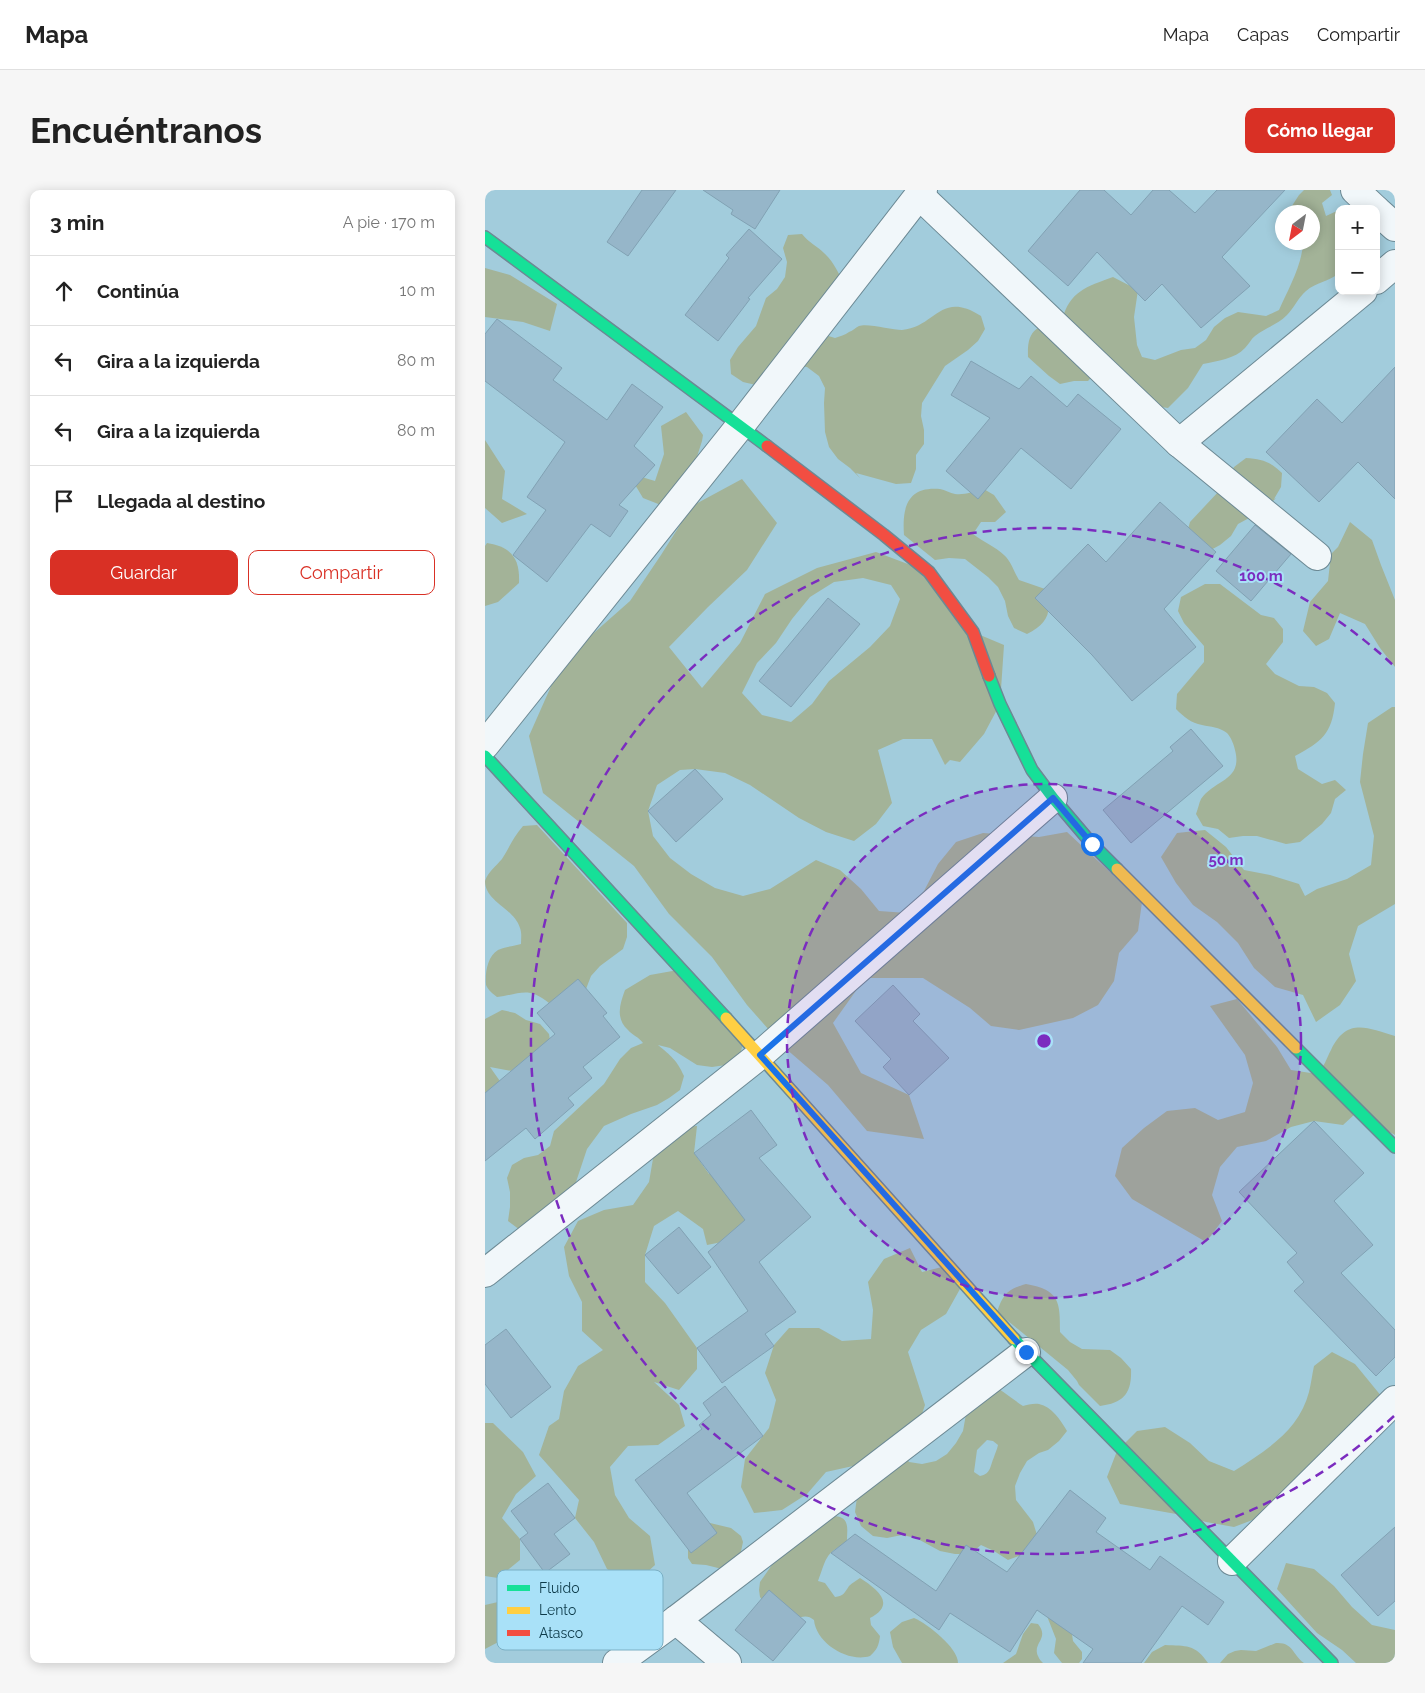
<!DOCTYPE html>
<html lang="es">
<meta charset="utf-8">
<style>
:root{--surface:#fff;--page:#f6f6f6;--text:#222;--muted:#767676;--line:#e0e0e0;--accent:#d93025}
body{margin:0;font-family:Raleway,sans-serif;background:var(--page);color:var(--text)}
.controls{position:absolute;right:15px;top:15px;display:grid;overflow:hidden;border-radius:10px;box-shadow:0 2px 12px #0003}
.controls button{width:45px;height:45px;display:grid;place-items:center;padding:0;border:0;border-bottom:1px solid var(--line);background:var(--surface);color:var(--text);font:25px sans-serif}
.compass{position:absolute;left:790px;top:15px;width:45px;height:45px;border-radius:50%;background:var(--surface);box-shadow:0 2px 12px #0003;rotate:212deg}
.stop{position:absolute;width:15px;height:15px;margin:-11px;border:4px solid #1a73e8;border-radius:50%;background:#fff}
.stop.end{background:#1a73e8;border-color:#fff;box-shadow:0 1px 5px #0008}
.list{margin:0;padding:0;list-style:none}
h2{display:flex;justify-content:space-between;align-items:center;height:65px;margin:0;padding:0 20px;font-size:21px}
h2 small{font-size:16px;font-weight:400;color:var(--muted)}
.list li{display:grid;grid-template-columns:32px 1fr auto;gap:15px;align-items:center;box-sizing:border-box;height:70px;padding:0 20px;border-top:1px solid var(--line)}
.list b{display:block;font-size:19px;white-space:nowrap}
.list em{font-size:16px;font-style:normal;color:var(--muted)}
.actions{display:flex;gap:10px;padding:15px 20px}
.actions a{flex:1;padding:11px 0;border:1px solid var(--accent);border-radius:10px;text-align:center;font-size:18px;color:var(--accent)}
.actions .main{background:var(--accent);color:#fff}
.icon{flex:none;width:28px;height:28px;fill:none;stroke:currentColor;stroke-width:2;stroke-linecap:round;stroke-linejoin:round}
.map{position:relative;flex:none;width:910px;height:1473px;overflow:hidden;border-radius:10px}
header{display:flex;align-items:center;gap:30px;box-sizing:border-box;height:70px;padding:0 25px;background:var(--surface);border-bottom:1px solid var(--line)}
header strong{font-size:24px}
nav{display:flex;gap:28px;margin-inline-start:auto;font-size:18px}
.intro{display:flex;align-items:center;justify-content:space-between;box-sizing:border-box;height:120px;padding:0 30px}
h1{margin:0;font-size:35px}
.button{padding:12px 22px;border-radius:10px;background:var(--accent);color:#fff;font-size:18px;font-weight:700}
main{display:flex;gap:30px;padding:0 30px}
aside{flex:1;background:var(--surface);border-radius:10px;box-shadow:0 2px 12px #0003}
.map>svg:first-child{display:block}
.green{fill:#a3b398;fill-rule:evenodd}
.building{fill:#96b6c9;stroke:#81a1b3}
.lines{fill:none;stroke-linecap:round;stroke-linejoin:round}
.street-casing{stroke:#6c8994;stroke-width:30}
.fast-casing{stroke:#6c8994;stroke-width:14}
.slow-casing{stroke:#6c8994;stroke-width:14}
.jam-casing{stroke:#6c8994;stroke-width:14}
.street{stroke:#f1f7fa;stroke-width:28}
.fast{stroke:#16e098;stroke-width:11}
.slow{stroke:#ffcf43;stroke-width:11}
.jam{stroke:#f24e42;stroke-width:11}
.route{stroke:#1a73e8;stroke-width:6}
.ring{fill:none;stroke:#7b2cbf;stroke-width:2.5;stroke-dasharray:9 6}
.key{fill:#a9e1f8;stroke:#7aafc4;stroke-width:1}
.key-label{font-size:14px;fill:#0e3b4a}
.centre{fill:#7b2cbf;stroke:#a9e1f8;stroke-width:2.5}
.ring-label{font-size:15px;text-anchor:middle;font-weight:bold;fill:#7b2cbf;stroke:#a9e1f8;stroke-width:4;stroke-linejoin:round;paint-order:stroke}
</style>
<header>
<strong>Mapa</strong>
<nav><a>Mapa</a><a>Capas</a><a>Compartir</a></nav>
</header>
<div class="intro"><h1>Encuéntranos</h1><a class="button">Cómo llegar</a></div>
<main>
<aside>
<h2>3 min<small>A pie · 170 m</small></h2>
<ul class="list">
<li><svg class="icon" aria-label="ahead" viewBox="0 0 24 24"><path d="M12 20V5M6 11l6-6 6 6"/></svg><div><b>Continúa</b></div><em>10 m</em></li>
<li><svg class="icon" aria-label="left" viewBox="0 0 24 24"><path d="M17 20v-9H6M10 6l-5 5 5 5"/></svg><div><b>Gira a la izquierda</b></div><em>80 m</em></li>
<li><svg class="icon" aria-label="left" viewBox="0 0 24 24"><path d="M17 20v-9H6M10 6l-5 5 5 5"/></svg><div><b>Gira a la izquierda</b></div><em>80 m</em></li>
<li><svg class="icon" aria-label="arrive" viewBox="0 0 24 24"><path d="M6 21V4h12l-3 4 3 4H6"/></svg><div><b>Llegada al destino</b></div></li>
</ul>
<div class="actions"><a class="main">Guardar</a><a>Compartir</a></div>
</aside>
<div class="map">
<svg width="910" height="1473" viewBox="0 0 910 1473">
<rect width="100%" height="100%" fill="#a2ccdc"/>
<g class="green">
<path d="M819 0H845L847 5 837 13 841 26 854 20V83C844 92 831 92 821 101 813 108 809 118 802 125 792 135 780 138 770 146 766 149 764 154 760 158 750 169 732 171 718 174L703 198 683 218 669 216 613 180 603 191H589L575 194 564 186 543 167C542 138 552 137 577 130 585 101 601 97 628 87L653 100 649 127 652 155 657 167 670 170 696 160 710 158 721 150 729 137 740 128 753 122 781 126 794 120C803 100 817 75 818 53L828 52V22H803L814 5Z"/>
<path d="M317 44C324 53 332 56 339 63 349 72 355 85 360 98L337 144 350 148C355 146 360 145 364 142 368 141 371 137 374 136 383 133 407 140 417 140 451 137 455 100 496 126L500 139 493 151 483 160 460 176 437 213 436 226 439 240V254L431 265V279L426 293 411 294 371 283 375 288 365 278 353 269 344 257 340 242 339 213 340 198 334 186 322 177 307 175 271 195 258 192 246 184 245 170 253 157 271 136 281 108 292 99 300 87 302 72 298 58 303 45Z"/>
<polygon points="0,78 25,85 72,114 65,141 38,132 0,127"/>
<polygon points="201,222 218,245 217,251 203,295 186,319 158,308 143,283 170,291 179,264 176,236"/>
<polygon points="0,250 20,281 17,309 42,324 17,333 0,318"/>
<path d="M761 268C777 269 786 272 797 283L796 297 789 309 791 308 779 320 753 334 746 346 735 355 722 362 701 346 705 332 734 301 749 277Z"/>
<path d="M257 289 292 333 262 380 223 417 184 457 217 498 255 453 280 404 332 378 391 362 444 382 488 442 519 455 515 514 499 544 475 572 465 570 460 575 447 549H418L393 560 407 613 391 634 369 651 341 642 314 628 265 595 240 583 210 579 195 580 172 595 163 621 168 646 185 668 206 684 230 698 258 706 285 699 331 670 355 680 376 699 394 721 422 723 439 701 453 674 471 652 498 643 554 647 582 642 657 712 653 741 634 763 629 791 613 815 588 828 534 840 506 836 485 818 438 788H380L348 833 376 883 424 905 439 949 382 941 343 895 300 858 262 815 227 767 184 724 149 676 58 603 44 546 67 494 102 449 145 411 176 365 207 316ZM378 388 406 395 415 409 405 436 385 457 344 491 327 514 306 532 277 525 257 503 272 473 291 453 307 429 325 407 349 392Z"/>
<path d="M497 298 509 305 521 322 510 332H496L488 344C498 352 511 357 519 365 526 371 529 382 534 390L560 399C568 422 563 433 542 444L529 438 523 426 520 411 513 397 503 387 480 369 464 368 450 370 419 345C417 318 422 296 455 299 460 300 465 303 470 304 480 305 488 302 497 298Z"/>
<polygon points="865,332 887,350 896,375 910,410 910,477 895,458 880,434 855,423 844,449 831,456 818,441 825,412 843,391 846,364 853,357"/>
<path d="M2 353C27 357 35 369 34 393L13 412 0 416V356Z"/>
<path d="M720 394H735L776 425 789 428 798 439V452L781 474 790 484 814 496 829 497 842 503 850 513C847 544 836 552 810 566L813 579 837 594 850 590 861 600 850 609 846 623 837 634 815 652 801 654 772 646H758L744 648 733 639 718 636 711 624C713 619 714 613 716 609 730 589 758 591 750 560 749 555 746 547 742 543 734 537 726 537 717 535 706 533 699 527 691 519L692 504 719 472V456L699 433 693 421 696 407Z"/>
<polygon points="907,517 910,517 910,714 873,736 864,764 871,791 855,815 831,832 818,805 790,797 769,778 753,753 732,732 708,715 691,693 676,667 692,643 720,640 741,657 759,680 785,685 814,694 820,706 832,699 862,689 886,675 889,646 875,592 878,564 883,533"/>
<path d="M52 635 142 733V747L138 759 115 776 106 786 101 799 64 813C43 796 36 804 12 807 8 804 3 800 1 795 0 783 2 767 13 760 19 757 29 756 36 754 36 749 37 743 35 738 29 718 0 712 0 691 3 682 11 676 17 669 24 658 29 646 38 636Z"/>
<path d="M193 780 261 843 254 868 241 875 227 877 212 875 185 858 173 855C186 866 192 870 199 886L195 900 184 908 172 915 146 924 119 936 102 959 89 998 35 1040 23 1031 25 1017V1002L22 988 27 975 39 968 53 965 65 956 69 941 119 894 135 869 146 858 158 853C154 847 147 845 143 840 130 828 135 814 140 800L165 785Z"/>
<path d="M752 809 792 857 806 880 832 884C840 876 841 869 846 860 862 827 882 838 910 846V945L871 923 858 935 829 931 806 937 781 951 752 957 735 977 727 1005 737 1031 721 1052 647 1009 630 986 637 958 659 938 682 921 710 918 733 930 760 922 768 893 760 865 725 816Z"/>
<polygon points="17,820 30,823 41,830 55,834 64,844 66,857 38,883 5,877 17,894 0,914 0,829"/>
<polygon points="212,936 209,963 224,984 253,986 276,1003 252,1049 222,1055 218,1039 193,1021 169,1036 160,1065 160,1092 180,1113 212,1158 212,1179 194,1200 169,1192 194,1215 200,1236 173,1255 143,1256 125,1277 130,1305 144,1328 165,1346 170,1375 148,1395 122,1379 109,1352 90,1328 94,1310 54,1265 64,1236 74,1229 79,1201 93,1176 118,1160 97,1141 97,1112 84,1086 79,1057 93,1031 119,1020 148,1015 164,992 169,963 183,938"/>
<path d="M425 1058 437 1082 461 1076 475 1099 461 1124 436 1140 423 1162 440 1215 431 1242 420 1266 424 1272 437 1274 451 1271 462 1264 471 1253 478 1241 483 1213 504 1193C517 1200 526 1208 538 1216 542 1215 549 1213 554 1214 567 1217 575 1229 582 1241L574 1251 563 1260 554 1263 542 1271 535 1283 530 1296 531 1310 548 1332 552 1345 536 1365 523 1370 509 1361 496 1355 485 1364H470L455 1361 431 1348 417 1345 402 1348 388 1346 376 1336 370 1322 372 1307 384 1280 368 1276 341 1282 322 1304 297 1320 269 1323 256 1297 260 1269 284 1238 291 1210 280 1183 289 1155 304 1138H334L357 1151 386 1149 388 1120 383 1092 399 1069ZM502 1250 508 1251 513 1255C512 1260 510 1263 509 1267 505 1276 506 1284 495 1286L489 1282 492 1260Z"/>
<path d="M541 1094C575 1100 575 1112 575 1142L585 1152 597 1159 625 1160 636 1168 646 1179C647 1203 639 1213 615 1216L594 1195 592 1191 583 1180 512 1122C518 1104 523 1099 541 1094Z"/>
<path d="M847 1162 870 1174 906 1218 778 1326 749 1337 721 1332 691 1324 635 1314 622 1287 632 1261 652 1241 680 1237 705 1253 724 1271 749 1281C780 1261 814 1241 824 1202 826 1194 827 1185 829 1176Z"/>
<polygon points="0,1233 8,1233 38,1262 51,1286 31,1304 17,1328 35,1349 35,1370 13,1388 0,1386"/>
<path d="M346 1326C368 1325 361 1342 362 1355 340 1359 340 1374 333 1391L340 1393 350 1407C359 1406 360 1402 364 1396 367 1393 372 1390 375 1388 392 1399 412 1414 385 1428L386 1435 395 1446C394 1455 392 1460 385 1466 363 1473 331 1453 329 1430 323 1425 318 1426 310 1429L284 1419 275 1407 274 1400 275 1392 291 1369Z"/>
<polygon points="225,1333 246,1338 256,1346 258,1352 255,1366 237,1379 221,1375 207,1374 203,1368 203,1346"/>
<polygon points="801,1373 829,1379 849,1396 867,1417 887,1435 910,1440 910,1473 871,1473 857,1460 832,1443 792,1399"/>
<polygon points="13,1412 21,1448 0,1459 0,1415"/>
<polygon points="560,1421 586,1438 588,1451 597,1462 597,1469 594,1473 577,1473 569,1463 571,1449"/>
<path d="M429 1428C443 1434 473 1458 473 1473H417L408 1457 405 1442 417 1432Z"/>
<path d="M546 1433 553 1434C565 1449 547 1453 553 1466 554 1469 556 1471 558 1473H518L531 1464 538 1444Z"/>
<path d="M791 1453C808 1452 807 1464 819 1473H735L743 1464 750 1461 756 1460 771 1461Z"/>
<path d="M680 1455C701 1456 710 1454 723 1473H659L667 1462Z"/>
</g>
<g class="building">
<polygon points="157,0 191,0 143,66 122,52"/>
<polygon points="218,0 295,0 270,39 246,24 248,20"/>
<polygon points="595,0 619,0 646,25 668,0 684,0 710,23 732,0 800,0 737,67 765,96 716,138 677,94 660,111 612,62 583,96 543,61"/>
<polygon points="264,39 297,69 263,108 265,109 233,151 200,125 244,68 241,65"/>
<polygon points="12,129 77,178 68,190 122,230 147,194 178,217 149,256 170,275 134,315 143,321 125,347 106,334 62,392 28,365 61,320 42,307 80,252 0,191 0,144"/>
<polygon points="486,171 534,199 546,186 582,217 593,204 636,239 586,299 536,258 493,309 461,281 505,228 466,205"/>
<polygon points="910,177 910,309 873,272 834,312 781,262 832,209 857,233"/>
<polygon points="675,312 731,362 679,419 711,457 647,511 607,465 550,408 603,354 621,372"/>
<polygon points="770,335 806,364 766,411 731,381"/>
<polygon points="343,408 375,434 306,517 274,491"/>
<polygon points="706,539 738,576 646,653 618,620 688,561 685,557"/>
<polygon points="210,579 238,609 191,652 163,621"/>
<polygon points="93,789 122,823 118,826 135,847 98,877 107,888 83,908 89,915 50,949 41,938 0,971 0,903 70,844 52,823"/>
<polygon points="408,795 435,824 428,831 464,868 424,905 398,877 406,869 370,831"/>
<polygon points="266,920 292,955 274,968 326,1027 274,1072 311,1122 280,1144 289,1156 237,1193 212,1158 263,1121 223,1062 260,1030 209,963"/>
<polygon points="829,931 879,983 849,1011 888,1055 856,1083 910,1140 910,1167 891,1186 809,1101 819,1092 802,1072 812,1063 754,1002"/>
<polygon points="194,1037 226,1077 193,1104 160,1065"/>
<polygon points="21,1139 66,1197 26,1228 0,1194 0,1155"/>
<polygon points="240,1196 278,1246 202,1303 232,1343 206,1363 150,1290 217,1239 214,1235 226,1225 218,1213"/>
<polygon points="63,1293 90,1328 69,1344 85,1364 60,1383 35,1349 43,1343 26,1321"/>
<polygon points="585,1300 621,1328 611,1342 665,1380 675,1366 739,1412 723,1435 697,1416 656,1473 598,1473 608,1459 552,1420 525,1462 465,1423 454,1440 346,1363 370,1344 451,1401 481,1355 522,1382"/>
<polygon points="910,1337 910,1411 893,1426 856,1385"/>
<polygon points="284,1400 321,1432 288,1471 250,1440"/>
</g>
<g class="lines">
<defs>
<g id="street">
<polyline points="870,0 890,19"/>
<polyline points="434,5 694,253 832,366"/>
<polyline points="891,20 910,37"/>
<polyline points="891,90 910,74"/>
<polyline points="694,253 878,101"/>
<polyline points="0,555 255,236 438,0"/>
<polyline points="0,1083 275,865 568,608"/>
<polyline points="747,1371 910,1210"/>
<polyline points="191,1430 242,1473"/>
<polyline points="132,1473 191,1430 541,1162"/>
</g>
<g id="fast">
<polyline points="0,47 282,256"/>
<polyline points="504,486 515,514 547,580 568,608 607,654 632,679"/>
<polyline points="0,566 241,828"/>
<polyline points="811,858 910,957"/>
<polyline points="529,1149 847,1473"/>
</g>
<g id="slow">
<polyline points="632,679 811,858"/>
<polyline points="241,828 529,1149"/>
</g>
<polyline id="jam" points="282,256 399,345 444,382 488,442 504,486"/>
</defs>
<use href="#street" class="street-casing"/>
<use href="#fast" class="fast-casing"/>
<use href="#slow" class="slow-casing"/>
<use href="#jam" class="jam-casing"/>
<use href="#street" class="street"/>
<use href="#fast" class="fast"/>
<use href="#slow" class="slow"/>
<use href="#jam" class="jam"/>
</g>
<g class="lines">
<polyline class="route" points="541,1162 275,865 568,608 607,654"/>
</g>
<circle cx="559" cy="851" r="257" fill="#7b2cbf" fill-opacity=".12"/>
<g class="ring">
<circle cx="559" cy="851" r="257"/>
<path d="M909 1226A513 513 0 1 1 909 476"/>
</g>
<rect x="12" y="1380" width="166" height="80" rx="8" class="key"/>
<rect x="22" y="1395" width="23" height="6" fill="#16e098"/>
<rect x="22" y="1417" width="23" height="7" fill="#ffcf43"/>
<rect x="22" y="1440" width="23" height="6" fill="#f24e42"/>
<g class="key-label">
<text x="54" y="1403">Fluido</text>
<text x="54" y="1425">Lento</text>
<text x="54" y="1448">Atasco</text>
</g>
<circle cx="559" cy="851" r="8" class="centre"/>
<g class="ring-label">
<text x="776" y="391">100 m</text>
<text x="741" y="675">50 m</text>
</g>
</svg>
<div class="controls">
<button>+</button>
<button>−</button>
</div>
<svg class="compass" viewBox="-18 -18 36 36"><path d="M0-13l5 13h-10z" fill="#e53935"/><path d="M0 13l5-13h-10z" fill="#767676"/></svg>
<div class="stop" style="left:607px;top:654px"></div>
<div class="stop end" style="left:541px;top:1162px"></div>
</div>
</main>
